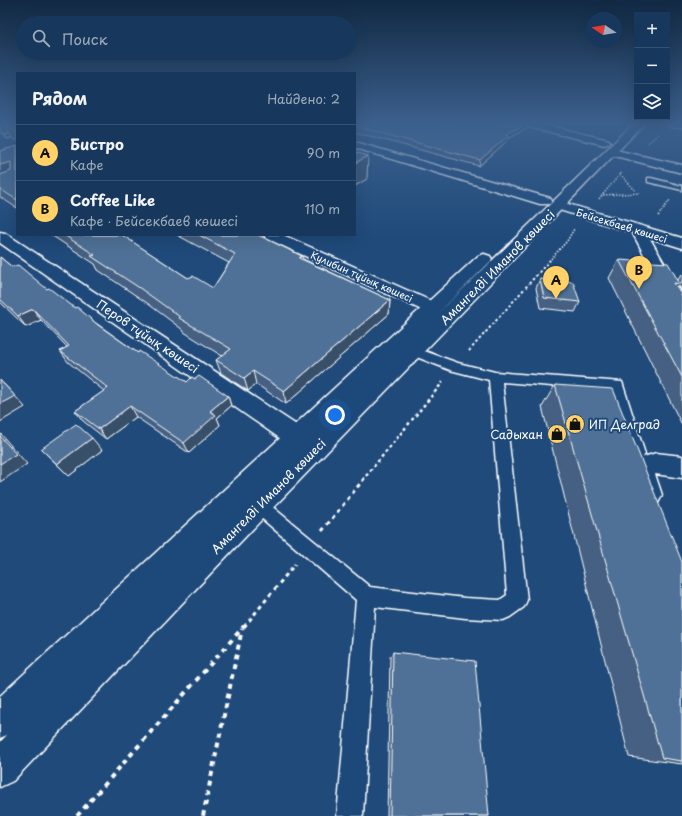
<!DOCTYPE html>
<html lang="ru">
<meta charset="utf-8">
<style>
:root{--surface:#17385c;--page:#244365;--text:#f1f3f6;--muted:#9eacbb;--line:#365272;--accent:#ffd166}
body{margin:0;font-family:"Playpen Sans",sans-serif;background:var(--page);color:var(--text)}
.controls{position:absolute;right:12px;top:12px;display:grid;overflow:hidden;border-radius:0px;box-shadow:0 4px 16px #0002}
.controls button{width:36px;height:36px;display:grid;place-items:center;padding:0;border:0;border-bottom:1px solid var(--line);background:var(--surface);color:var(--text);font:20px sans-serif}
.compass{position:absolute;left:586px;top:12px;width:36px;height:36px;border-radius:50%;background:var(--surface);box-shadow:0 4px 16px #0002;rotate:282deg}
.you{position:absolute;left:335px;top:415px;width:14px;height:14px;margin:-10px;border:3px solid #fff;border-radius:50%;background:#1a73e8;box-shadow:0 0 0 6px #1a73e833}
.badge{display:grid;place-items:center;width:26px;height:26px;border-radius:50%;background:var(--accent);color:#111;font-size:13px;font-weight:700}
.pin{position:absolute;translate:-50% -33px;filter:drop-shadow(0 1px 2px #0008)}
.pin::after{content:'';position:absolute;top:21px;width:14px;height:12px;background:inherit;clip-path:polygon(0 0,100% 0,50% 100%)}
.list{margin:0;padding:0;list-style:none}
h2{display:flex;justify-content:space-between;align-items:center;height:52px;margin:0;padding:0 16px;font-size:17px}
h2 small{font-size:13px;font-weight:400;color:var(--muted)}
.list li{display:grid;grid-template-columns:26px 1fr auto;gap:12px;align-items:center;box-sizing:border-box;height:56px;padding:0 16px;border-top:1px solid var(--line)}
.list b{display:block;font-size:15px;white-space:nowrap}
.list p{margin:0;font-size:13px;white-space:nowrap;color:var(--muted)}
.list em{font-size:13px;font-style:normal;color:var(--muted)}
.icon{flex:none;width:22px;height:22px;fill:none;stroke:currentColor;stroke-width:2;stroke-linecap:round;stroke-linejoin:round}
.map{position:relative;flex:none;width:682px;height:816px;overflow:hidden}
.search{position:absolute;background:var(--surface);box-shadow:0 4px 16px #0002;left:16px;top:16px;width:340px;height:44px;display:flex;align-items:center;gap:10px;box-sizing:border-box;padding:0 14px;border-radius:22px;color:var(--muted);font-size:15px}
.panel{position:absolute;background:var(--surface);box-shadow:0 4px 16px #0002;left:16px;top:72px;width:340px;height:164px;border-radius:0px}
.map>svg:first-child{display:block}
.lines{fill:none;stroke-linecap:round;stroke-linejoin:round}
.service-casing{stroke:#fff;stroke-width:3}
.minor-casing{stroke:#fff;stroke-width:3}
.tertiary-casing{stroke:#fff;stroke-width:3}
.secondary-casing{stroke:#fff;stroke-width:3}
.path-far4{stroke:#fff;stroke-width:1.5;stroke-dasharray:1.5 1.5;stroke-linecap:butt}
.path-far3{stroke:#fff;stroke-width:2;stroke-dasharray:2.5 2.5;stroke-linecap:butt}
.path-far2{stroke:#fff;stroke-width:2.5;stroke-dasharray:3 3;stroke-linecap:butt}
.path-far1{stroke:#fff;stroke-width:3;stroke-dasharray:4 4;stroke-linecap:butt}
.path{stroke:#fff;stroke-width:4;stroke-dasharray:5 5;stroke-linecap:butt}
.service{fill:#1f4a7a;fill-rule:evenodd}
.minor{fill:#1f4a7a;fill-rule:evenodd}
.tertiary{fill:#1f4a7a;fill-rule:evenodd}
.secondary{fill:#1f4a7a;fill-rule:evenodd}
.wall{fill:#456182;stroke:#fff}
.shaded-wall{fill:#384f6a;stroke:#fff}
.building{fill:#507197;stroke:#fff}
.labels{text-anchor:middle;dominant-baseline:central;stroke-width:4;stroke-linejoin:round;paint-order:stroke}
.far-street-label{font-size:10px;fill:#fff;stroke:#1f4a7a}
.street-label{font-size:12px;fill:#fff;stroke:#1f4a7a}
.poi-label{font-size:12px;fill:#fff;stroke:#1f4a7a;text-anchor:start}
</style>
<div class="map">
<svg width="682" height="816" viewBox="0 0 682 816">
<rect width="100%" height="100%" fill="#1f4a7a"/>
<filter id="ink" filterUnits="userSpaceOnUse"><feTurbulence type="fractalNoise" baseFrequency=".025" numOctaves="2"/><feDisplacementMap in="SourceGraphic" scale="8" xChannelSelector="R" yChannelSelector="G"/><feConvolveMatrix kernelMatrix="1 2 1 2 8 2 1 2 1" color-interpolation-filters="sRGB"/></filter>
<g filter="url(#ink)">
<g class="lines">
<defs>
<g id="service">
<polygon points="668,124 682,124 682,127 671,126"/>
<polygon points="17,131 17,135 8,138 5,136"/>
<polygon points="648,178 651,178 682,186 682,190 648,182"/>
<polygon points="413,347 458,363 495,372 622,382 645,454 642,459 637,460 632,459 612,391 502,382 527,600 524,607 510,617 503,620 465,618 375,607 363,816 337,816 356,600 252,510 250,505 252,500 258,497 264,500 370,587 465,598 500,600 507,595 489,380 450,370 409,354 407,351 409,348"/>
</g>
<g id="minor">
<polygon points="523,124 541,124 609,140 610,142 605,145 524,126"/>
<polygon points="611,149 682,165 682,173 607,154 605,152 607,150"/>
<polygon points="638,226 643,227 645,230 682,294 682,315 676,313 673,309 631,230 633,227"/>
<polygon points="0,232 5,233 304,430 308,437 304,444 296,447 288,444 0,243"/>
<polygon points="264,235 283,235 438,304 441,308 438,312 432,314 426,312 266,238"/>
<polygon points="656,453 682,456 682,478 655,474 662,495 658,503 649,507 640,503 629,469 632,461"/>
</g>
<g id="tertiary">
<polygon points="355,142 550,198 552,201 550,204 540,204 355,148"/>
<polygon points="558,201 682,238 682,248 553,208 551,205 553,202"/>
</g>
<polygon id="secondary" points="633,124 644,124 267,514 13,781 0,787 0,742 7,735 0,738 0,696 478,256 484,254 490,256 492,259 490,262 434,317"/>
</defs>
<use href="#service" class="service-casing"/>
<use href="#minor" class="minor-casing"/>
<use href="#tertiary" class="tertiary-casing"/>
<use href="#secondary" class="secondary-casing"/>
<g class="path-far4">
<polyline points="648,143 659,133"/>
<polyline points="620,174 636,191"/>
<polyline points="603,195 640,193"/>
<polyline points="599,199 622,172"/>
<polyline points="658,216 670,200"/>
<polyline points="549,261 567,241 574,229"/>
</g>
<polyline class="path-far3" points="469,351 550,260"/>
<polyline class="path-far2" points="366,476 443,382"/>
<g class="path-far1">
<polyline points="322,531 367,475"/>
<polyline points="244,627 295,564"/>
</g>
<g class="path">
<polyline points="77,816 244,626"/>
<polyline points="203,816 242,629"/>
</g>
<use href="#service" class="service"/>
<use href="#minor" class="minor"/>
<use href="#tertiary" class="tertiary"/>
<use href="#secondary" class="secondary"/>
</g>
<g class="wall">
<polygon points="0,124 17,124 17,141 12,138 9,133 4,135 0,133"/>
<polygon points="355,124 528,124 527,128 508,138 507,141 479,166 355,132"/>
<polygon points="17,146 17,208 0,197 0,151"/>
<polygon points="51,235 122,235 188,278 213,288 229,263 177,235 258,235 302,256 303,259 390,300 389,314 286,404 256,384 248,391 221,373 216,360 222,356 184,332 183,330 147,303 98,270 95,264"/>
<polygon points="0,257 12,267 75,308 138,353 187,382 228,396 231,406 217,418 220,425 189,453 136,417 106,439 83,421 75,411 104,391 68,362 60,351 67,347 41,320 26,327 0,302"/>
<polygon points="619,260 678,280 682,274 682,291 679,286 677,288 682,296 682,425 609,278"/>
<polygon points="540,279 580,302 575,312 540,308 536,288"/>
<polygon points="555,385 682,562 682,764 629,757 542,407"/>
<polygon points="41,449 102,450 69,476"/>
<polygon points="393,652 489,816 387,816 390,657"/>
</g>
<g class="shaded-wall">
<polygon points="0,124 14,124 6,127 9,133 4,135 0,127"/>
<polygon points="525,124 528,124 527,128 508,138 507,141 479,166 480,160 506,134"/>
<polygon points="368,156 367,179 355,186 355,163"/>
<polygon points="11,162 17,172 0,180 0,165"/>
<polygon points="390,300 389,314 286,404 284,391"/>
<polygon points="33,309 41,320 26,327 18,316"/>
<polygon points="253,371 256,384 248,391 244,378"/>
<polygon points="3,383 25,407 0,422 0,404"/>
<polygon points="228,396 231,406 217,418 220,425 189,453 184,443 210,411"/>
<polygon points="130,406 136,417 106,439 99,429"/>
<polygon points="0,433 27,464 0,482"/>
<polygon points="92,438 102,450 69,476 57,464"/>
</g>
<g class="building">
<polygon points="12,124 17,124 17,132 6,127 12,125"/>
<polygon points="355,124 525,124 506,134 509,135 480,160 355,126"/>
<polygon points="17,146 17,200 0,189 0,175 11,171 11,162 0,165 0,151"/>
<polygon points="355,152 368,156 355,163"/>
<polygon points="64,235 122,235 188,278 193,276 213,288 235,254 199,235 258,235 302,256 299,258 390,300 284,391 253,371 244,378 216,360 231,349 179,318 180,317 141,289 91,256 95,255"/>
<polygon points="0,257 12,267 18,265 47,289 49,288 75,308 77,307 98,325 138,353 139,351 187,382 192,377 195,379 199,376 228,396 210,411 216,415 184,443 130,406 99,429 75,411 108,388 60,351 69,346 33,309 18,316 0,299"/>
<polygon points="619,260 668,263 680,284 674,283 682,296 682,377"/>
<polygon points="540,279 573,282 580,302 544,298"/>
<polygon points="0,380 15,396 0,404"/>
<polygon points="555,385 613,389 682,562 682,761 662,758"/>
<polygon points="76,424 92,438 57,464 41,449"/>
<polygon points="0,436 16,454 0,464"/>
<polygon points="393,652 475,661 489,816 390,816"/>
</g>
</g>
<linearGradient id="sky" x2="0" y2="1"><stop stop-color="#112943"/><stop offset="0.52" stop-color="#3c608d"/><stop offset="1" stop-color="#3c608d" stop-opacity="0"/></linearGradient>
<rect width="682" height="238" fill="url(#sky)"/>
<defs>
<symbol id="shop-disc" viewBox="-11 -11 22 22"><circle r="9.5" fill="#ffd166" stroke="#1f4a7a"/><path d="M-5-2.5h2.3a2.7 3.5 0 0 1 5.4 0H5L5.5 6h-11ZM-1.5-2.5h3a1.5 2.3 0 0 0-3 0Z" fill="#111"/></symbol>
</defs>
<g fill-rule="evenodd">
<use href="#shop-disc" x="564" y="413" width="22" height="22"/>
<use href="#shop-disc" x="546" y="423" width="22" height="22"/>
</g>
<g class="labels">
<g class="far-street-label">
<text transform="translate(622 225) rotate(17)">Бейсекбаев көшесі</text>
<text transform="translate(362 276) rotate(24)">Кулибин тұйық көшесі</text>
</g>
<g class="street-label">
<text transform="translate(497 267) rotate(-45)">Амангелді Иманов көшесі</text>
<text transform="translate(148 336) rotate(34)">Перов тұйық көшесі</text>
<text transform="translate(268 496) rotate(-45)">Амангелді Иманов көшесі</text>
</g>
<g class="poi-label">
<text x="589" y="424">ИП Делград</text>
<text x="543" y="434" text-anchor="end">Садыхан</text>
</g>
</g>
</svg>
<div class="controls">
<button>+</button>
<button>−</button>
<button><svg class="icon" aria-label="layers" viewBox="0 0 24 24"><path d="M12 4l9 5-9 5-9-5zM3 14l9 5 9-5"/></svg></button>
</div>
<svg class="compass" viewBox="-18 -18 36 36"><path d="M0-13l5 13h-10z" fill="#e53935"/><path d="M0 13l5-13h-10z" fill="#9eacbb"/></svg>
<div class="you"></div>
<div class="pin badge" style="left:556px;top:299px">A</div>
<div class="pin badge" style="left:639px;top:289px">B</div>
<div class="search"><svg class="icon" aria-label="search" viewBox="0 0 24 24"><circle cx="10" cy="10" r="6"/><path d="M15 15l6 6"/></svg>Поиск</div>
<section class="panel">
<h2>Рядом<small>Найдено: 2</small></h2>
<ul class="list">
<li><span class="badge">A</span><div><b>Бистро</b><p>Кафе</p></div><em>90 m</em></li>
<li><span class="badge">B</span><div><b>Coffee Like</b><p>Кафе · Бейсекбаев көшесі</p></div><em>110 m</em></li>
</ul>
</section>
</div>
